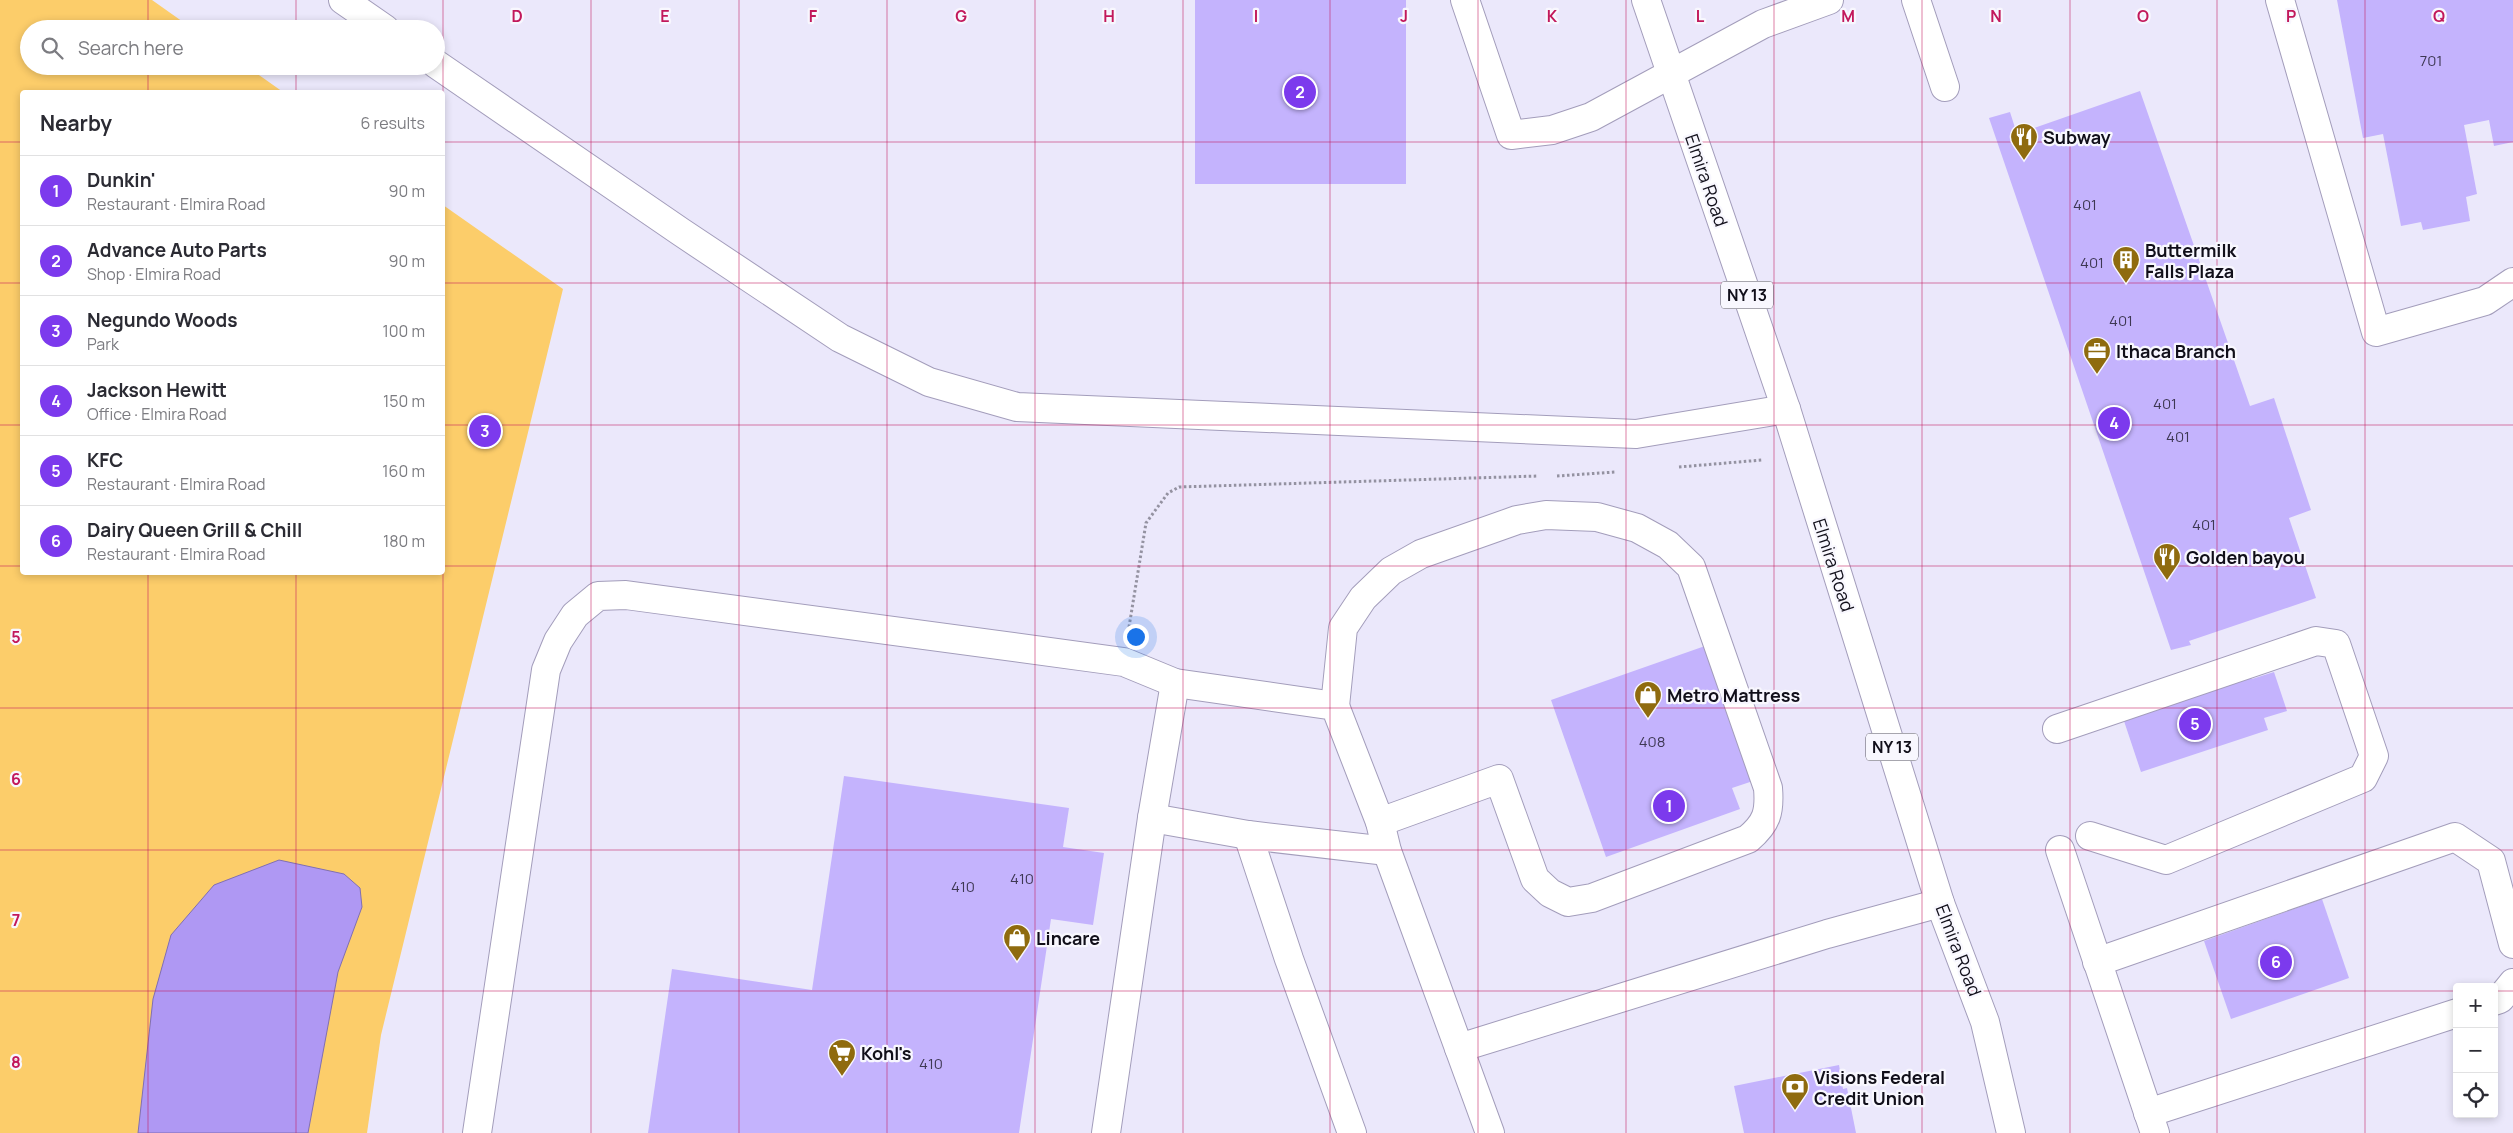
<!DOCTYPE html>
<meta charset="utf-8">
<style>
:root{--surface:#fff;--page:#f7f7f7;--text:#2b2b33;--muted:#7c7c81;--line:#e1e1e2;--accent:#7c3aed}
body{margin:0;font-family:Manrope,sans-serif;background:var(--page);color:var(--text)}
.controls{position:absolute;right:15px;bottom:15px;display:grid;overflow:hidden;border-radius:5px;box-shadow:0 2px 8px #0003}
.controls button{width:45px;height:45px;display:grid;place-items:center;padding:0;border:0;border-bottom:1px solid var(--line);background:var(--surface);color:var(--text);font:25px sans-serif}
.you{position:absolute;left:1135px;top:636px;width:18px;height:18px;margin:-12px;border:4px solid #fff;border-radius:50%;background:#1a73e8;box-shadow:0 0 0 8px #1a73e833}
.badge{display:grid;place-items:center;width:32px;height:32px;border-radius:50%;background:var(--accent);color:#fff;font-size:16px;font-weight:700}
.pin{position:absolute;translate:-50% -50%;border:2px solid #fff;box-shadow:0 1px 5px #0006}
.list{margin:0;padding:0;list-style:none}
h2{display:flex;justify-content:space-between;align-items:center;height:65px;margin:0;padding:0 20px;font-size:21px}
h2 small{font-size:16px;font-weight:400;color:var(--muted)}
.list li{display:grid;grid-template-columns:32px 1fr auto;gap:15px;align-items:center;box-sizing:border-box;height:70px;padding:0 20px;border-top:1px solid var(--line)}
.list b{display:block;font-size:19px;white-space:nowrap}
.list p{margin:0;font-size:16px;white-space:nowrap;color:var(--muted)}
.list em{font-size:16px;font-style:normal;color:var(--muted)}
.icon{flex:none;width:28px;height:28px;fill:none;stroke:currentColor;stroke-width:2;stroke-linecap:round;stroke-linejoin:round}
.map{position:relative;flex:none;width:2513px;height:1133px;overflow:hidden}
.search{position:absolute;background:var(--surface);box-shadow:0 2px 8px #0003;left:20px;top:20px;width:425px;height:55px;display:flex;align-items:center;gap:12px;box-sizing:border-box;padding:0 18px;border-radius:28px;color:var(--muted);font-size:19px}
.panel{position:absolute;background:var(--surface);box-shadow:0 2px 8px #0003;left:20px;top:90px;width:425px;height:485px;border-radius:5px}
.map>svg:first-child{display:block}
.green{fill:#fccd6a}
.water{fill:#af98f3;stroke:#806fb2}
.building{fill:#c4b3fd}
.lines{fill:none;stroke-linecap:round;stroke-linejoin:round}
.minor-casing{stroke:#a39dbb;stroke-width:30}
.highway-casing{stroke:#a39dbb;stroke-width:30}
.path{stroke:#9492a1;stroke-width:3;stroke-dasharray:2.5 2.5;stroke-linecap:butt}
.minor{stroke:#fff;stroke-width:28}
.highway{stroke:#fff;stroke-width:28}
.grid{fill:none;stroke:#c2185b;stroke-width:1;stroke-opacity:0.55}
.labels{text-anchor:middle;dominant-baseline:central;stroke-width:4.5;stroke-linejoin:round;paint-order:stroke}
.number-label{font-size:15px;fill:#3e3853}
.shield{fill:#f8f7fe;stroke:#56555e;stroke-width:1}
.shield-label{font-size:16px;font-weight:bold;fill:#110f1a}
.poi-label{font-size:18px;font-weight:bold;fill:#110f1a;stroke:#f8f7fe;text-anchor:start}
.street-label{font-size:18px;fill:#110f1a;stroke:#f8f7fe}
.grid-label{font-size:16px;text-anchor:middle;font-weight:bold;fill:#c2185b;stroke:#f8f7fe;stroke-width:4.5;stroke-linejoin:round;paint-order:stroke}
</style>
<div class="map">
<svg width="2513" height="1133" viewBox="0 0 2513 1133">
<rect width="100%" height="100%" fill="#ebe8fb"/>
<polygon class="green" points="0,0 152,0 193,29 29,29 29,66 246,66 283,92 22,92 22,572 442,572 443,205 563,289 381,1035 367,1133 0,1133"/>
<polygon class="water" points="279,860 344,874 360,888 362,907 338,972 308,1133 138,1133 153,999 171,935 214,885"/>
<g class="building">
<rect x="1195" y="0" width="211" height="184"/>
<polygon points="2337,0 2513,0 2513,142 2494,146 2489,120 2464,125 2477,194 2466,197 2470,221 2423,230 2421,222 2401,226 2383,134 2363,138"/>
<polygon points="2140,91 2250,406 2274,398 2311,510 2289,518 2316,598 2189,641 2191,645 2171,650 1989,118 2010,112 2017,134"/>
<polygon points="1705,646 1753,781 1732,788 1740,809 1606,857 1551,700"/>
<polygon points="2274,672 2287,711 2264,718 2268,730 2141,772 2123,718 2250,675 2252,679"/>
<polygon points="844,776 1069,808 1063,847 1104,853 1093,925 1051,919 1019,1133 648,1133 672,969 812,990"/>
<polygon points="2322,899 2349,978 2231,1019 2204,941"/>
<polygon points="1839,1065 1843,1089 1847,1088 1856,1133 1744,1133 1734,1086"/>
</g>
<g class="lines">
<defs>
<g id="minor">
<polyline points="343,0 385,29"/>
<polyline points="1465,0 1511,135 1552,130 1591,117 1763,24 1829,0"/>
<polyline points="1916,0 1945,87"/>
<polyline points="2280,0 2376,332 2485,301 2513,282"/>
<polyline points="436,64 681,232 840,338 929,382 1017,407 1636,434 1786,409"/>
<path d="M1335 706 1343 628 1363 598 1391 571 1421 554 1517 520 1546 515 1597 517 1637 528 1668 545 1691 567 1768 788C1770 812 1767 823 1748 839L1592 898 1568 902 1550 893 1535 879 1499 779 1380 822"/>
<polyline points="2057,729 2316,641 2336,644 2374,756 2363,778 2166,860 2090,836"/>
<polyline points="1152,818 1248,835 1387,851"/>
<polyline points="1248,835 1289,959 1352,1133"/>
<polyline points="2060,850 2155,1133"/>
<polyline points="2097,962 2455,837 2491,861 2513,944"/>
<polyline points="2494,1001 2500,999 2513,983"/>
<polyline points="1459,1048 1827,934 1940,903"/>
<polyline points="2148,1113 2457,1013"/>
<polyline points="477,1133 546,670 558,641 575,615 598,596 626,595 1124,662 1175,683 1335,706 1380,822 1387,851 1490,1133"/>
<polyline points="1106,1133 1152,818 1175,683"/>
</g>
<polyline id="highway" points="1646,0 1786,409 1940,903 1985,1022 2011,1133"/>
</defs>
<use href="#minor" class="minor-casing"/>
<use href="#highway" class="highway-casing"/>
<g class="path">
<polyline points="1679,467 1762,460"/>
<polyline points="1557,476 1615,472"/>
<polyline points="1129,627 1146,523 1168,493 1179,487 1538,476"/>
</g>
<use href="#minor" class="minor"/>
<use href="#highway" class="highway"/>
</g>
<path class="grid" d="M148 0V29M296 0V29M443 0V1133M591 0V1133M739 0V1133M887 0V1133M1035 0V1133M1183 0V1133M1330 0V1133M1478 0V1133M1626 0V1133M1774 0V1133M1922 0V1133M2070 0V1133M2217 0V1133M2365 0V1133M148 66V92M296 66V92M0 142H22M442 142H2513M0 283H22M442 283H2513M0 425H22M442 425H2513M0 566H22M442 566H2513M148 572V1133M296 572V1133M0 708H2513M0 850H2513M0 991H2457M2494 991H2513"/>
<defs>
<symbol id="restaurant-pin" viewBox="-11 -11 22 30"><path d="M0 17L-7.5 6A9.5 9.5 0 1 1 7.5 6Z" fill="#8f6b0f" stroke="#f8f7fe"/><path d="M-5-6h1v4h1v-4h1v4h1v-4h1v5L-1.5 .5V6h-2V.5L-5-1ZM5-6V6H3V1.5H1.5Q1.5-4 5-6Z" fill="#fff"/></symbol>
<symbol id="building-pin" viewBox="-11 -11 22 30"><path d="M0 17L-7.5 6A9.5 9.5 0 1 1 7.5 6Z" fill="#8f6b0f" stroke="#f8f7fe"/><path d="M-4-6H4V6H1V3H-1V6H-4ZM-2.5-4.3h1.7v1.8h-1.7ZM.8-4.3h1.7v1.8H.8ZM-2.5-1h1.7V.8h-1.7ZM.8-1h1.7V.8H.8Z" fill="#fff"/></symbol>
<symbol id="office-pin" viewBox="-11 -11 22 30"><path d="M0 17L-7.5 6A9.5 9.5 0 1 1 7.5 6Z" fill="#8f6b0f" stroke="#f8f7fe"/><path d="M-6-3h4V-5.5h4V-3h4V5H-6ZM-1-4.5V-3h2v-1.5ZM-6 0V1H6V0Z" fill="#fff"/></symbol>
<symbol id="shop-pin" viewBox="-11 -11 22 30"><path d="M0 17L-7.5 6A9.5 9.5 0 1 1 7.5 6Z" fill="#8f6b0f" stroke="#f8f7fe"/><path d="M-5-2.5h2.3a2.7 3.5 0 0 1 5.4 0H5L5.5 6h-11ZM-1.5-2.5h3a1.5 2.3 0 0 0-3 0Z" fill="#fff"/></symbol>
<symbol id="supermarket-pin" viewBox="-11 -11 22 30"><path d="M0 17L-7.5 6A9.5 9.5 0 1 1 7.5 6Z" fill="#8f6b0f" stroke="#f8f7fe"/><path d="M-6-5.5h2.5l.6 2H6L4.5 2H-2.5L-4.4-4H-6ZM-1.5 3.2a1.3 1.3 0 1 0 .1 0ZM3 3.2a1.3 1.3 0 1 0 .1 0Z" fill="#fff"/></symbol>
<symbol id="bank-pin" viewBox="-11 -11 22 30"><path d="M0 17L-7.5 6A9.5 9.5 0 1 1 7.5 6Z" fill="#8f6b0f" stroke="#f8f7fe"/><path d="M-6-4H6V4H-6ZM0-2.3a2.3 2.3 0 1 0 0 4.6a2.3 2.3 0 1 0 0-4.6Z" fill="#fff"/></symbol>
</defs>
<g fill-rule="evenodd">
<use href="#restaurant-pin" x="2008" y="121" width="32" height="43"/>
<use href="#building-pin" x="2110" y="244" width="32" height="43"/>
<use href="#office-pin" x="2081" y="335" width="32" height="43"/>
<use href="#restaurant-pin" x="2151" y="541" width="32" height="43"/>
<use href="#shop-pin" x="1632" y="679" width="32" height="43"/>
<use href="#shop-pin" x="1001" y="922" width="32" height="43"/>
<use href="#supermarket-pin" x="826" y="1037" width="32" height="43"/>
<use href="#bank-pin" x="1779" y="1071" width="32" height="43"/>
</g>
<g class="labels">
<g class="number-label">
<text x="2431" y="60">701</text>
<text x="2085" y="204">401</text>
<text x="2092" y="262">401</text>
<text x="2121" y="320">401</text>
<text x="2165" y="403">401</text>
<text x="2178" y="436">401</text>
<text x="2204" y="524">401</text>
<text x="1652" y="741">408</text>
<text x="1022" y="878">410</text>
<text x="963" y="886">410</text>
<text x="931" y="1063">410</text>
</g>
<g class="shield">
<rect x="1721" y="281.5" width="52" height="27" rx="4"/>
<rect x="1866" y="733.5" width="52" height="27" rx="4"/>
</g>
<g class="shield-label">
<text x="1747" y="295">NY 13</text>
<text x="1892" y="747">NY 13</text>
</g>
<g class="poi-label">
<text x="2043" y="137">Subway</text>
<text x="2145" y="250">Buttermilk<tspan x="2145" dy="21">Falls Plaza</tspan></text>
<text x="2116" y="351">Ithaca Branch</text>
<text x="2186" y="557">Golden bayou</text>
<text x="1667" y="695">Metro Mattress</text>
<text x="1036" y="938">Lincare</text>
<text x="861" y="1053">Kohl's</text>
<text x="1814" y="1077">Visions Federal<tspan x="1814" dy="21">Credit Union</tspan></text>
</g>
<g class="street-label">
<text transform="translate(1707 180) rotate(71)">Elmira Road</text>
<text transform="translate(1834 565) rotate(72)">Elmira Road</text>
<text transform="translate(1959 950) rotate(69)">Elmira Road</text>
</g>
</g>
<g class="grid-label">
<text x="517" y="22">D</text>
<text x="665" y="22">E</text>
<text x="813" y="22">F</text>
<text x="961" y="22">G</text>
<text x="1109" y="22">H</text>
<text x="1256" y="22">I</text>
<text x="1404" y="22">J</text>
<text x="1552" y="22">K</text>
<text x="1700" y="22">L</text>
<text x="1848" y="22">M</text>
<text x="1996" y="22">N</text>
<text x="2143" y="22">O</text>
<text x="2291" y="22">P</text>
<text x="2439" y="22">Q</text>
<text x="16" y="643">5</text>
<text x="16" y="785">6</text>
<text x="16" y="926">7</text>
<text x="16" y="1068">8</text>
</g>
</svg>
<div class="controls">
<button>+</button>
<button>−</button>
<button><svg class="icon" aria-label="locate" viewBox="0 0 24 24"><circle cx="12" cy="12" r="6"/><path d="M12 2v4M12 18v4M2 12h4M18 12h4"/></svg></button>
</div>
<div class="you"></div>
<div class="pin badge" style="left:1669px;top:806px">1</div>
<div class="pin badge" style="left:1300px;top:92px">2</div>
<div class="pin badge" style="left:485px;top:431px">3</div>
<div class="pin badge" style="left:2114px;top:423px">4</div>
<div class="pin badge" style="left:2195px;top:724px">5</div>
<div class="pin badge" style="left:2276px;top:962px">6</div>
<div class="search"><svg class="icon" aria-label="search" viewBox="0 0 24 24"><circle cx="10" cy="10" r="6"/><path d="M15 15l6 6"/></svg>Search here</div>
<section class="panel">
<h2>Nearby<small>6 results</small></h2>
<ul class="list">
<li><span class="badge">1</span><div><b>Dunkin'</b><p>Restaurant · Elmira Road</p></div><em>90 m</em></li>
<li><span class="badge">2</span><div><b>Advance Auto Parts</b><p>Shop · Elmira Road</p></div><em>90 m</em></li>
<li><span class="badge">3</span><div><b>Negundo Woods</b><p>Park</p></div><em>100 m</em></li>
<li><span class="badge">4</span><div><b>Jackson Hewitt</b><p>Office · Elmira Road</p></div><em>150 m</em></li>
<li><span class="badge">5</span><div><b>KFC</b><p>Restaurant · Elmira Road</p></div><em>160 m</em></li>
<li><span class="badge">6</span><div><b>Dairy Queen Grill &amp; Chill</b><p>Restaurant · Elmira Road</p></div><em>180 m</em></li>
</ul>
</section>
</div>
